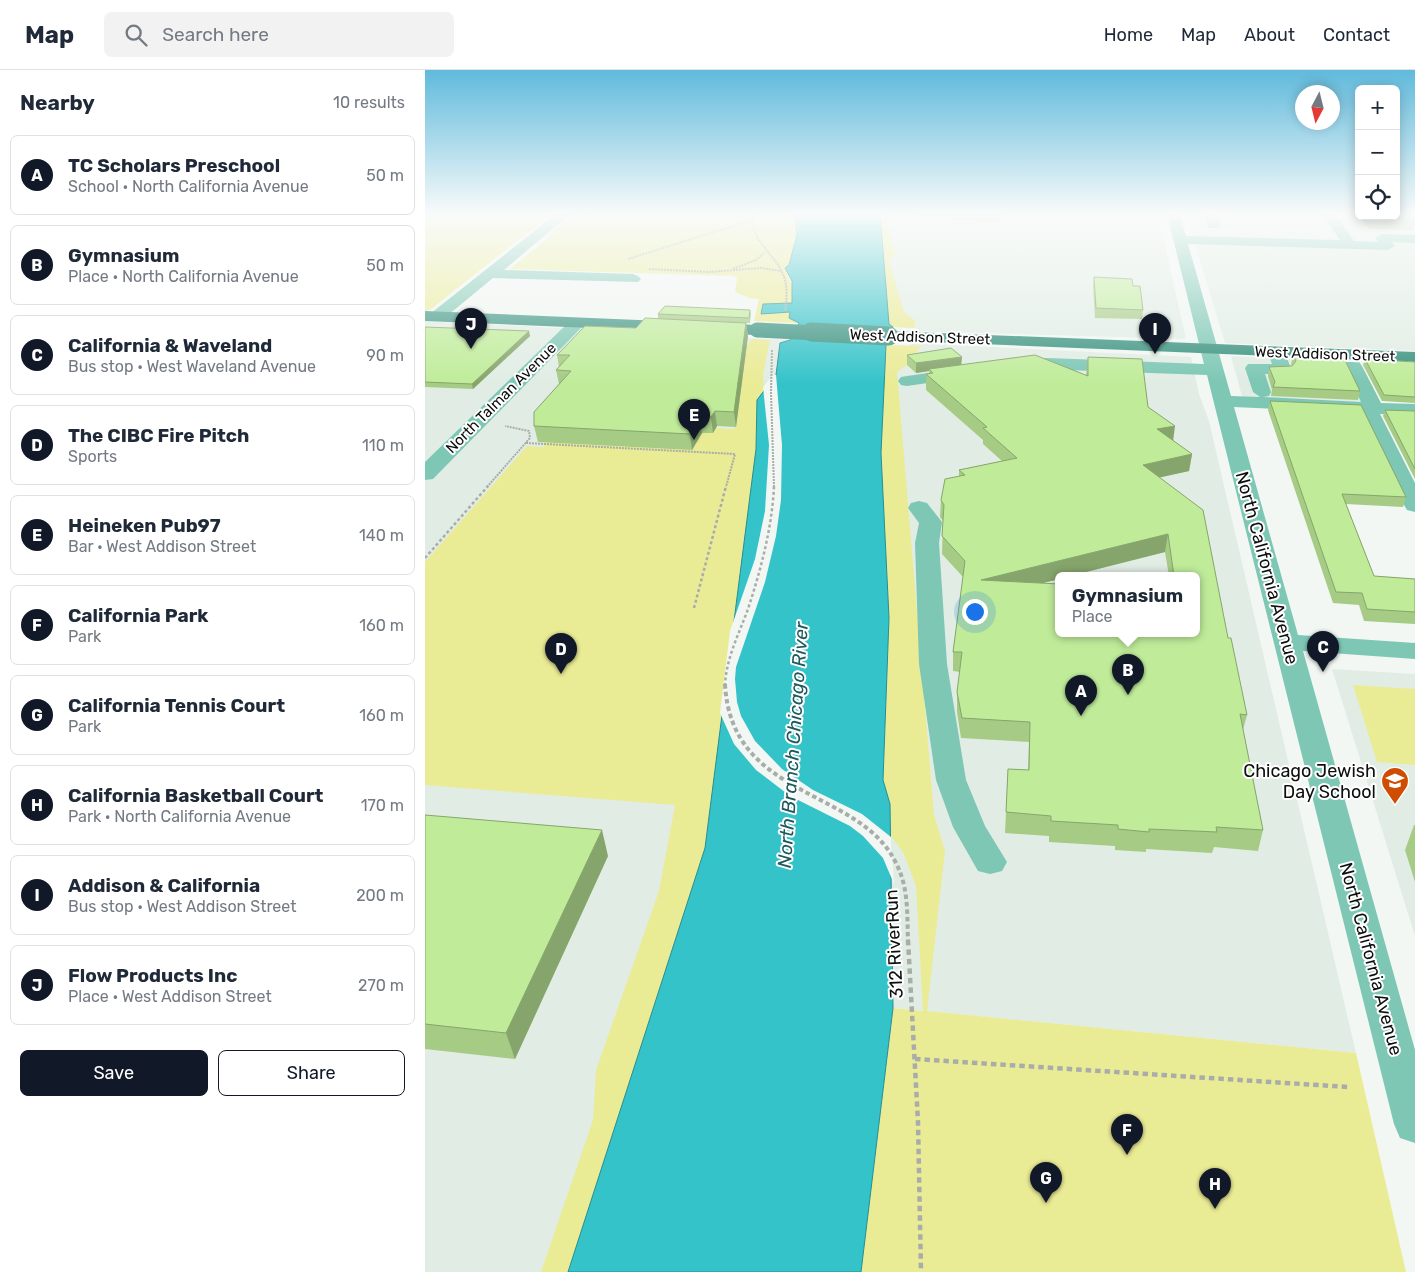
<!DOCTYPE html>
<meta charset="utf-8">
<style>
:root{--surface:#fff;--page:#f2f2f3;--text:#1f2937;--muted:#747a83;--line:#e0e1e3;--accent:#111827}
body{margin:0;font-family:Rubik,sans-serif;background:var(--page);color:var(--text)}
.controls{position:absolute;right:15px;top:15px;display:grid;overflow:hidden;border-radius:8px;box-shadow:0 2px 12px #0003}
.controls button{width:45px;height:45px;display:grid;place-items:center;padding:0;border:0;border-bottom:1px solid var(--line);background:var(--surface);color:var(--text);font:25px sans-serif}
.compass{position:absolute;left:870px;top:15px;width:45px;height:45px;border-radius:50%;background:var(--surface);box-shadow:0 2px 12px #0003;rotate:187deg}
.you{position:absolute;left:549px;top:541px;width:18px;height:18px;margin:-12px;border:4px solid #fff;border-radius:50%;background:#1a73e8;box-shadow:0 0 0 8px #1a73e833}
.badge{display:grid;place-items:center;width:32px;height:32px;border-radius:50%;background:var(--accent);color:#fff;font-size:16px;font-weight:700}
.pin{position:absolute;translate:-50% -41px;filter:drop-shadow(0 1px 2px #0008)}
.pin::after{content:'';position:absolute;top:26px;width:18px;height:15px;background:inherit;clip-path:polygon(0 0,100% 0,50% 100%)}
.popup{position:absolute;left:630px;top:502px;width:145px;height:65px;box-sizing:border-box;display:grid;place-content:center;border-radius:8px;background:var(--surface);filter:drop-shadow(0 1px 4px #0005);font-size:16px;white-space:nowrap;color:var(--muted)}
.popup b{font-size:19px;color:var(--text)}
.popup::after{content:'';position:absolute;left:50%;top:100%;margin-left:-10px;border:10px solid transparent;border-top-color:var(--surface)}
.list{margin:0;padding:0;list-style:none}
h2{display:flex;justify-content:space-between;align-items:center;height:65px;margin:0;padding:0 20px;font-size:21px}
h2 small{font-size:16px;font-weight:400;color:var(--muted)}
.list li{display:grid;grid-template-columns:32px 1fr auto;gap:15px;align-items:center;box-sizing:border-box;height:80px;margin:0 10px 10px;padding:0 10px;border:1px solid var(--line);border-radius:8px}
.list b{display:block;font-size:19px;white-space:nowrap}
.list p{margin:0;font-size:16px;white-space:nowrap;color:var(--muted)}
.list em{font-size:16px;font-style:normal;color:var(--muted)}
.actions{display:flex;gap:10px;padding:15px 20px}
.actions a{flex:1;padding:11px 0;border:1px solid var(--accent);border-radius:8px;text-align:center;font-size:18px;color:var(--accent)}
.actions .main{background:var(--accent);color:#fff}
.icon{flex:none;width:28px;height:28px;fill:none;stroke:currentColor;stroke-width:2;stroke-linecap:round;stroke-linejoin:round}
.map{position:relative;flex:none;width:990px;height:1202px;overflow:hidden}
header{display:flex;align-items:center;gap:30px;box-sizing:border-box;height:70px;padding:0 25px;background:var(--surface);border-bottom:1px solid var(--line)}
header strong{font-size:24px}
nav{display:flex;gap:28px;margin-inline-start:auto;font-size:18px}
.search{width:350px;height:45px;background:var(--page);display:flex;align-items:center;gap:12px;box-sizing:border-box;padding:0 18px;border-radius:8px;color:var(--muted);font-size:19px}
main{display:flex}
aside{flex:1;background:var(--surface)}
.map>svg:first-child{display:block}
.built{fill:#e1ede4;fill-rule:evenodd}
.green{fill:#eaeb95}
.water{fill:#34c3c9;stroke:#288d91}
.pier{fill:#f2f7f3}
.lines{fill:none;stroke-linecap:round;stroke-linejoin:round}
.path-far3{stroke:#a9adaa;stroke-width:2;stroke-dasharray:2 1;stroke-linecap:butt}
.path-far2{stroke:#a9adaa;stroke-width:2.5;stroke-dasharray:3 2.5;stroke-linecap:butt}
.path-far1{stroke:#a9adaa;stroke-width:4;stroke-dasharray:4.5 3;stroke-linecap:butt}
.path{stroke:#a9adaa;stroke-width:4.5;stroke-dasharray:5.5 4;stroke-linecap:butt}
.minor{fill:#7dc7b4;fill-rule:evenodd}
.major{fill:#39927f;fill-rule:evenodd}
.major-bridge-far1{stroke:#39927f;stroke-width:15}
.major-bridge{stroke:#39927f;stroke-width:19}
.wall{fill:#a5cb84;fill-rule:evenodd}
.shaded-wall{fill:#86a56c}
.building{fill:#c0ec9a;stroke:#86a56c;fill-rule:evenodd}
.labels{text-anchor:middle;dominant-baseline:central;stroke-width:4;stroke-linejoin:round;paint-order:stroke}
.far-street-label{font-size:15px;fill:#0d0f0e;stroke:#fff}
.street-label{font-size:18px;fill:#0d0f0e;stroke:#fff}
.poi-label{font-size:18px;fill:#0d0f0e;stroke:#fff;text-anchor:end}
.water-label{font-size:19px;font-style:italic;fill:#20595b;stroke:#fff}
</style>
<header>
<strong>Map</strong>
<div class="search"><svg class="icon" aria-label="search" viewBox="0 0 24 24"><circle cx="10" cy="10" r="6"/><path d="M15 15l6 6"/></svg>Search here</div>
<nav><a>Home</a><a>Map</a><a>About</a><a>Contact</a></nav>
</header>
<main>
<aside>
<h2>Nearby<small>10 results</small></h2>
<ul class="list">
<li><span class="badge">A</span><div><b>TC Scholars Preschool</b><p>School · North California Avenue</p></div><em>50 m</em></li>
<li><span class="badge">B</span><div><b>Gymnasium</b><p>Place · North California Avenue</p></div><em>50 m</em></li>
<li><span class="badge">C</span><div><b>California &amp; Waveland</b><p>Bus stop · West Waveland Avenue</p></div><em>90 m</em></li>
<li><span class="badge">D</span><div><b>The CIBC Fire Pitch</b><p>Sports</p></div><em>110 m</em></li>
<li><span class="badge">E</span><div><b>Heineken Pub97</b><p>Bar · West Addison Street</p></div><em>140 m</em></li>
<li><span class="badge">F</span><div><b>California Park</b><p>Park</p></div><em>160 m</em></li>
<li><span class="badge">G</span><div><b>California Tennis Court</b><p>Park</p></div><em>160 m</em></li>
<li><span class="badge">H</span><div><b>California Basketball Court</b><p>Park · North California Avenue</p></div><em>170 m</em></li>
<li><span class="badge">I</span><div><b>Addison &amp; California</b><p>Bus stop · West Addison Street</p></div><em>200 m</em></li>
<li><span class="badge">J</span><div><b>Flow Products Inc</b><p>Place · West Addison Street</p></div><em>270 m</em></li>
</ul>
<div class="actions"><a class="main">Save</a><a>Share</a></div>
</aside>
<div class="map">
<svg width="990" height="1202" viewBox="0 0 990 1202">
<rect width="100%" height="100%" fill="#f2f7f3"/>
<g class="built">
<polygon points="455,144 733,144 761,269 490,261 491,258 468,257 464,254"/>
<polygon points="761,144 971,146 990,144 990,281 800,273"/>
<polygon points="0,251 362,270 353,288 351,305 332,330 331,379 280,778 143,1202 0,1202"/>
<path d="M486 273 766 287 774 324 784 351 931 983 468 938 465 735 458 710 464 548 456 383 461 275 485 276ZM634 506H772V564H634Z"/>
<polygon points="806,286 924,292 943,336 818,330"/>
<polygon points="907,599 990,604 990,866"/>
</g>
<g class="green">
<polygon points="0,144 125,144 111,155 113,157 102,163 6,239 0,241"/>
<path d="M151 144H370L372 165 364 196 360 198 368 219 367 233 371 253 329 251 334 229 324 228 310 222 312 208 308 206 85 199 128 164 126 162C134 155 143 151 151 144Z"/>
<polygon points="455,144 463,144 463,153 471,185 464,190 479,242 491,252 489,258 468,257 464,254"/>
<polygon points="327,269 345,270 338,305 339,321 332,330 331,379 280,778 143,1202 116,1202 168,1050 171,1000 234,821 250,735 0,715 0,492 102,376 118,377 125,368 292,356 291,358 308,359 311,357 321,277"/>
<polygon points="461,275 496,276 482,295 472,302 509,745 520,781 502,941 931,983 981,1202 436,1202 468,938 498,941 491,816 478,782 465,765 465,734 458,710 464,548 456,383"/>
<polygon points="928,615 990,619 990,695 952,692"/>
</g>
<polygon class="water" points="370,144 455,144 464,254 468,257 461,275 456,383 464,548 458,710 465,734 468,938 436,1202 143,1202 280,778 331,379 332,330 351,305 355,273 365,270 374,253 364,248 365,242 336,244 338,234 367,233 367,211 360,198 364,195 372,165"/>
<polygon class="pier" points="348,305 351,305 357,375 356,430 351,466 340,512 311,597 310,609 312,632 316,646 330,671 357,699 388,720 437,744 466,767 469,814 458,788 438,766 425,756 365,726 331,700 309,674 295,643 305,561 330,489 340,441 344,375 338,317"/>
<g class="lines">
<g class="path-far3">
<path d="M329 144C323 169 348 182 357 202 363 214 362 228 360 241"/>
<polyline points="156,151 166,144"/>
<polyline points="203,189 327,150"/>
<polyline points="224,199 284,202 336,198 356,201"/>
<polyline points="308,199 331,190 340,182"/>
<polyline points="347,280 346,323 349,417"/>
<polyline points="101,373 310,384 301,417"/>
<polyline points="62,417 105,368 104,361 80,356"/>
</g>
<g class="path-far2">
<polyline points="0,488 63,416"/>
<polyline points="269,538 301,416"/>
<path d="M300 616C301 588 314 564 323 539 336 499 347 458 349 416"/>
</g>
<path class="path-far1" d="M300 614C306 730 434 717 471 793 484 818 482 845 483 872"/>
<g class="path">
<polyline points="483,870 493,1052 496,1202"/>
<polyline points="490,989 923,1017"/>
</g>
<g class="minor">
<polygon points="131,144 145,144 79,200 208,204 213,206 216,209 213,212 68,208 17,250 5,250 3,247 5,244"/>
<polygon points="742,144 755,144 761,166 915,170 897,144 910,144 929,171 953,172 950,168 957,164 990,165 990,173 967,172 970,176 963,180 763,174 806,326 835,327 828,322 820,298 823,294 847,294 842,281 845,277 857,277 867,300 864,304 840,304 846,322 844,326 838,327 936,332 919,296 922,292 934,292 937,296 956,333 990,334 990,346 955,344 990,413 990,442 982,440 979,435 935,343 809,337 873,565 990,573 990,589 878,581 990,980 990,1073 975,1068 969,1054 782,305 587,298 584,294 587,290 623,288 779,294"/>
<polygon points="779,144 792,144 795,155 793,158 783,158"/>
<polygon points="983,144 990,144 990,149"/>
<polygon points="152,248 158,250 160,253 158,256 8,409 0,410 0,392 146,250"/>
<polygon points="538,298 544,299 547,303 544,307 482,316 476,315 473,311 476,307 482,306"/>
<polygon points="494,431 502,433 517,452 514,473 522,594 541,710 560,756 582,792 577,801 565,804 553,801 528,757 511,710 494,594 490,473 494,453 483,438 486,433"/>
</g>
<g class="major">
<polygon points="0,241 332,255 338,256 340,260 338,264 332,265 0,251"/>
<polygon points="464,261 990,282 990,292 458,270 456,266 458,262"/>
</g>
<polyline class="major-bridge-far1" points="332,260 414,264"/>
<polyline class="major-bridge" points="386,262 464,266"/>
</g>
<g class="wall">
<polygon points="493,144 576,144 575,151 493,149"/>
<polygon points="931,144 934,144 934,146 971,146 990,147 990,150 988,160 944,159"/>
<polygon points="669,207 718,240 717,249 670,248 668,216"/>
<polygon points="325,240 326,244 325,253 321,253 323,266 311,357 292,356 288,363 277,363 267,380 113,372 109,356 134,314 131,300 134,297 132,285 211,258 233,249 233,244"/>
<polygon points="0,257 105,266 48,319 0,317"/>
<path d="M482 285 537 287 536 295 661 305 663 287 723 337 748 371 767 384 764 401 734 407 803 568 822 645 818 660 838 760 833 781 789 777 787 783 721 779V782L690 780V776L624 772V766L580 763 583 699 603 700 604 672 536 668 532 642V622L535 602 528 601V582L538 507 517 484 518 451 515 447 516 430 534 406V400L577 391 558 374V370L501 320V304H504V301L491 303 482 295ZM740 482 744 506H772V564L617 513 634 509V506H645Z"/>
<polygon points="868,285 919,288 935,321 933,330 846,326 847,320 843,306 844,297 867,296 866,294"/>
<polygon points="940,289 990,292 990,333 957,331 938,295"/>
<polygon points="845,331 981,427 978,437 921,434 949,506 990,509 990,554 939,551 934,535 908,533 843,340"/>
<polygon points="960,340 990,341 990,409 958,346"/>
<polygon points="0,745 183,786 90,989 0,979"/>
<polygon points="989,755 990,755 990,812 980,780"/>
</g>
<g class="shaded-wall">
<polygon points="321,253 323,266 311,357 309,342"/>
<polygon points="104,261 105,266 48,319 47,314"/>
<polygon points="537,287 536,296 504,299 504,301 491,303 491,293"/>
<polygon points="290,341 292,356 288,363 286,347"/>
<polygon points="275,347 277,363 267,380 265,364"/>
<polygon points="750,356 748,372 732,359"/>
<polygon points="767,384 764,401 715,412 718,395"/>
<polygon points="743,464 740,482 645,506 634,506 634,509 556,529 556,510"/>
<polygon points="177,760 183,786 90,989 81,963"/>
</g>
<g class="building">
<polygon points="971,144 987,144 990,148 946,146 971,146"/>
<polygon points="669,207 707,209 708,216 715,216 718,240 671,238"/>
<polygon points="240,236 325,240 324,248 233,244"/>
<polygon points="220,248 321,253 309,342 290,341 286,347 275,347 265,364 109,356 109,342 146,301 131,300 145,285 132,285 160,256 211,258"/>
<polygon points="0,257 104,261 47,314 0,312"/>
<polygon points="526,278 537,287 491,293 482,285"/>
<path d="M610 285 663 306V287L717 289 723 337 750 356 732 359 767 384 718 395 778 440 803 568H806L822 645 815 644 838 760 791 757 792 762 724 759V762L693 759V755L626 751V746L581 742 583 699 604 700 605 652 537 648 532 622 537 582H528L540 491 517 466 519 435 516 430 520 409 540 405 534 400 592 388 558 358 562 357 501 304 508 303 504 299ZM743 464 749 506H772V564H634V514L556 510Z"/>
<polygon points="868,285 920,285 919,288 935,321 848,317 850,312 844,297 867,296 871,291"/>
<polygon points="940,289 990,292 990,327 959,325"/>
<polygon points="845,331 936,335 981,427 917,424 949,506 990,509 990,542 942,539 937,523 911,522"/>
<polygon points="960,340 990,341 990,399"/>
<polygon points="0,745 177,760 81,963 0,954"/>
</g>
<linearGradient id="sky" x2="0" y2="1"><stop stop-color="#60badc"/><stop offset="0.46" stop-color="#f9fbfa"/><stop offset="1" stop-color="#f9fbfa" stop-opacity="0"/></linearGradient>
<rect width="990" height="313" fill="url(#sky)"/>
<defs>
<symbol id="school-pin" viewBox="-11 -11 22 30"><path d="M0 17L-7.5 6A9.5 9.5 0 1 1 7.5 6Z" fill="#d04c01" stroke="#fff"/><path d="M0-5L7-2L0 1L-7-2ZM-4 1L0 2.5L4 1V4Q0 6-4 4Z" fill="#fff"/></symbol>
</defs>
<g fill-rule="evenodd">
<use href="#school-pin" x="954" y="695" width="32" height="43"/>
</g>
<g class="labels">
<g class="far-street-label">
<text transform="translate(495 267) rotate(2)">West Addison Street</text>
<text transform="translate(900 284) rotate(2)">West Addison Street</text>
<text transform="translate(76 328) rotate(-45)">North Talman Avenue</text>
</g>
<g class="street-label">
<text transform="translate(842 498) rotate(75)">North California Avenue</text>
<text transform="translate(469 874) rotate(-93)">312 RiverRun</text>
<text transform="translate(946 889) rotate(75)">North California Avenue</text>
</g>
<g class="poi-label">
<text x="951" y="701">Chicago Jewish<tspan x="951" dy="21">Day School</tspan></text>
</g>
<g class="water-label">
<text transform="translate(368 675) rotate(-86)">North Branch Chicago River</text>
</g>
</g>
</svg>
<div class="controls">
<button>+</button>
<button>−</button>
<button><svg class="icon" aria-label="locate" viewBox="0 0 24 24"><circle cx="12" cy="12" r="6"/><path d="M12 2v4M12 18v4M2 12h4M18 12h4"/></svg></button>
</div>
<svg class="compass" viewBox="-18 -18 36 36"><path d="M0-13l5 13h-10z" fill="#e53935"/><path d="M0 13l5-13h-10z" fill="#747a83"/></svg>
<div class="you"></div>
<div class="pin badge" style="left:656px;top:646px">A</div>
<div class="pin badge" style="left:703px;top:625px">B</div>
<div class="popup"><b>Gymnasium</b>Place</div>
<div class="pin badge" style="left:898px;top:602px">C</div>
<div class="pin badge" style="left:136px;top:604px">D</div>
<div class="pin badge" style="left:269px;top:370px">E</div>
<div class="pin badge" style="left:702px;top:1085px">F</div>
<div class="pin badge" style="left:621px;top:1133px">G</div>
<div class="pin badge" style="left:790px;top:1139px">H</div>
<div class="pin badge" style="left:730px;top:284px">I</div>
<div class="pin badge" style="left:46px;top:279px">J</div>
</div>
</main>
